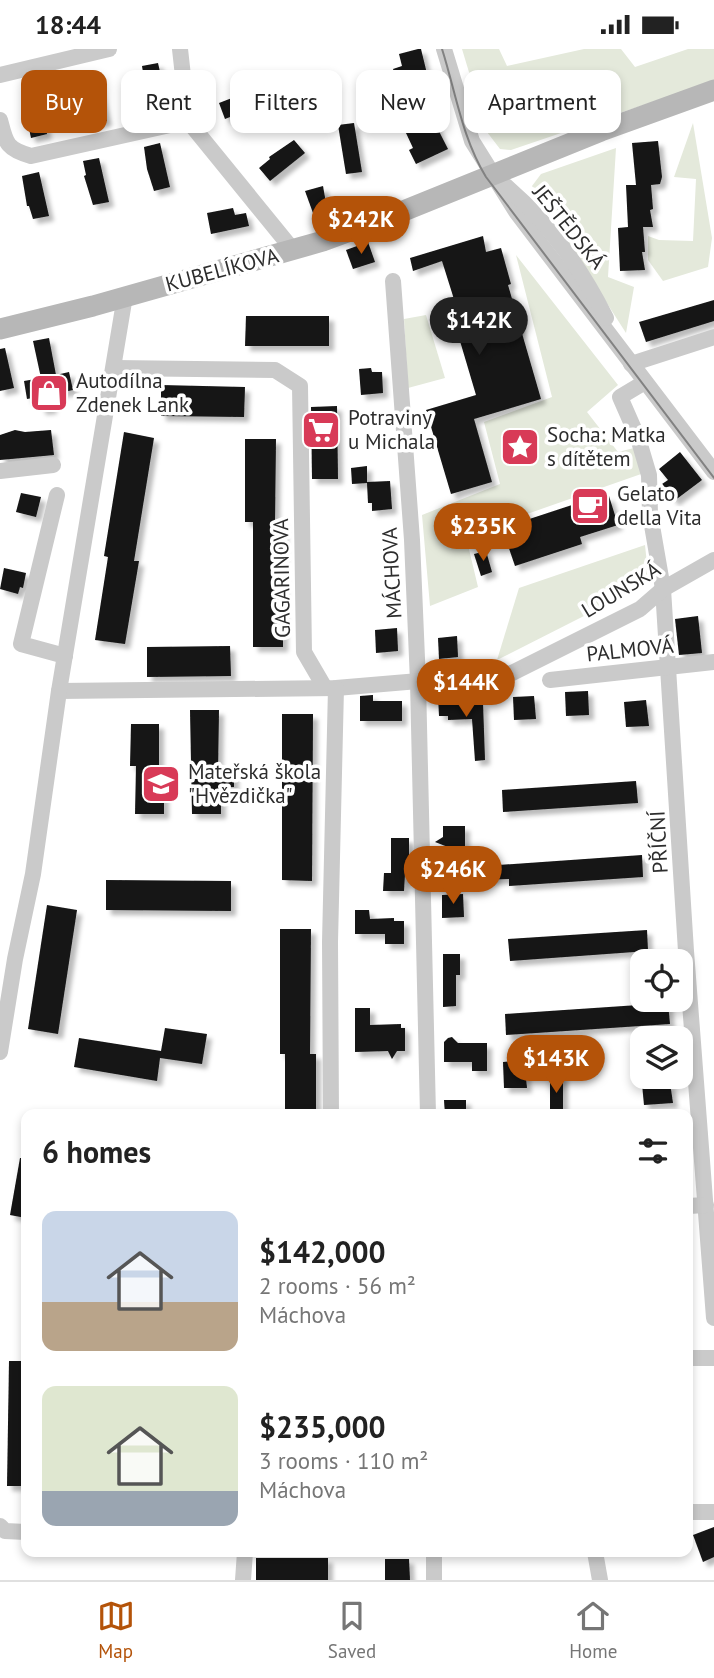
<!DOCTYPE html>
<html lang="en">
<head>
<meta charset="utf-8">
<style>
	:root { --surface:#fff; --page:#f6f6f6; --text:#222; --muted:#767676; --line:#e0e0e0; --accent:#b45309 }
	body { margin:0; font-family:"PT Sans",sans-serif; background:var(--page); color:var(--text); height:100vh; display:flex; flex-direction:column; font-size:26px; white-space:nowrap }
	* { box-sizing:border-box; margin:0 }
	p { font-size:23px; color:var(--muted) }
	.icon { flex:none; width:38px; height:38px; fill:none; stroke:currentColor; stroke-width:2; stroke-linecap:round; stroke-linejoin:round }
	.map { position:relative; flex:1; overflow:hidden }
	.details { position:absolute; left:21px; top:1060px; width:672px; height:448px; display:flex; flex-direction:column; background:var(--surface); border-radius:14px; box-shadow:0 4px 10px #0003 }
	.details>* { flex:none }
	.top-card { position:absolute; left:21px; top:21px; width:672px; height:63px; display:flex; gap:14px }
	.fabs { position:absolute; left:630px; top:900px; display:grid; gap:14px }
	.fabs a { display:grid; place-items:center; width:63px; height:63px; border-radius:14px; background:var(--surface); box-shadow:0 4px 10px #0003; font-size:35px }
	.price { position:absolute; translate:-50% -60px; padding:0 16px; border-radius:24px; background:var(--accent); color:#fff; font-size:23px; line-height:46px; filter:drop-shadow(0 2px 4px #0008) }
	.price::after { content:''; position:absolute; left:50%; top:42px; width:21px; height:16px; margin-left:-10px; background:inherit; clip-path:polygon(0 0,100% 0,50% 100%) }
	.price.selected { background:#222; color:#fff }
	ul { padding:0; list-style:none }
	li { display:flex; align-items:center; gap:21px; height:175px; padding:0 21px }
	li span { display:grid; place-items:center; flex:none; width:196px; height:140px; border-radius:14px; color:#555 }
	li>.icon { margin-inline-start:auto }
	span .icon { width:84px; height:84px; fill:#fffc; stroke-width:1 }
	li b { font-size:30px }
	h2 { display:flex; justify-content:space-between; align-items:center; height:84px; padding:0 21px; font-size:30px }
	.pill { padding:0 24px; border-radius:14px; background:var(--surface); box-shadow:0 4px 10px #0003; font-size:24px; line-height:63px }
	.pill.selected { background:var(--accent); color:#fff }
	.status { display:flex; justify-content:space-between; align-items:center; height:49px; padding:0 35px; background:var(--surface); direction:ltr }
	.status svg { height:19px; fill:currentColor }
	.tab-bar { display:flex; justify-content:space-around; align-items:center; height:98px; border-top:2px solid var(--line); background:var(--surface); font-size:19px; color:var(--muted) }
	.tab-bar a { display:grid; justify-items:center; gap:4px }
	.tab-bar .selected { color:var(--accent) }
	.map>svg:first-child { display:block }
	.green { fill:#e4e9db }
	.building { fill:#141414; filter:url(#shadow) }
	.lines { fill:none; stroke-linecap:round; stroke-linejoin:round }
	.street { stroke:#cacaca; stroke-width:16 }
	.secondary { stroke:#b7b7b7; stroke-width:21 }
	.tram { stroke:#828282; stroke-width:2 }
	.labels { text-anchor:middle; stroke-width:7; stroke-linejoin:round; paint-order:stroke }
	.street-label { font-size:21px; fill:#2d2d2d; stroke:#fff }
	.poi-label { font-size:21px; fill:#2d2d2d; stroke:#fff; text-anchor:start }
</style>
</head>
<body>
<div class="status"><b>18:44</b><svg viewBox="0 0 49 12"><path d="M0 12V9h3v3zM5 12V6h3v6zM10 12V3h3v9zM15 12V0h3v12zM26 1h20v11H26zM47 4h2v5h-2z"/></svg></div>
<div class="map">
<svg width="714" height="1531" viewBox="0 0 714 1531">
	<defs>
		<filter id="shadow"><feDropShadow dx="5" dy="5" stdDeviation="2" flood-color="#0004"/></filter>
	</defs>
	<rect width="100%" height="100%" fill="#fff"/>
	<g class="green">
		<polygon points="462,0 499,0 507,17 584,0 621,0 635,18 688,0 714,0 714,32 511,101 500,100 487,83"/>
		<polygon points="693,74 712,189 708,218 663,232 648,211 648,187 659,191 693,192 696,130 674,128"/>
		<polygon points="616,99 608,228 634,238 626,284 532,137 541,125"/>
		<polygon points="516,206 618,336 587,363 618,403 638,398 644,424 487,479 467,492 478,538 430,557 422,466 500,435 484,373 552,348"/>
		<polygon points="426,266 445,329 408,339 404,270"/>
		<polygon points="645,496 649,534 497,611 519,539"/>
	</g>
	<g class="building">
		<polygon points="418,0 421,0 429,33 416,37 448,100 416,115 409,101 413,99 392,54 387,55 383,34 397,31 393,20 402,17 399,5"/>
		<polygon points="158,14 168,58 152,61 149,48 147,48 142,17"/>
		<polygon points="97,28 107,72 91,75 84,54 81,31"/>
		<polygon points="260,37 267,53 225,70 219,54 232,49 231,47"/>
		<polygon points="37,42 47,85 31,89 28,75 26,76 21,45"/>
		<polygon points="354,74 362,123 346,125 338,76"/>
		<polygon points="294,91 305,104 270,132 259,119 270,110 269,108"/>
		<polygon points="658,92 662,128 660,135 651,136 653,160 650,161 653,178 643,178 645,203 642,203 645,221 620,222 618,179 628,178 626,136 636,136 632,94"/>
		<polygon points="160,94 170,138 154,142 147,120 144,98"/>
		<polygon points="99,109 109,153 93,156 84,127 86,126 83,112"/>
		<polygon points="39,123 49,167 33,170 29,157 27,157 22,127"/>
		<polygon points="323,137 327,160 313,164 305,142"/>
		<polygon points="233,159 235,166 246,164 249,177 211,185 207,164"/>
		<polygon points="483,187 486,203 501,199 511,235 508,236 541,350 474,370 492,433 451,445 426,361 476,346 452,265 458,263 442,212 413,222 410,209"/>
		<polygon points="368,193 375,213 353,220 346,201"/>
		<polygon points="714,251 714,272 646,293 639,273"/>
		<polygon points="246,267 329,267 329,297 245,297"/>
		<polygon points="49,289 56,326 69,323 73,341 50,346 52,360 41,361 38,348 27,350 24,332 41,329 33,292"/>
		<polygon points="5,299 14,339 0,342 0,300"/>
		<polygon points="371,319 372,323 382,323 383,344 361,346 359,320"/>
		<polygon points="161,336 245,338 244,368 161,367"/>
		<polygon points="337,357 338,430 312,430 311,358"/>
		<polygon points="15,381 25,383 51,381 54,406 0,411 0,386"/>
		<polygon points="124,383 154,389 134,512 139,512 125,595 95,591 108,508 104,507"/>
		<polygon points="245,390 276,390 275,473 283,473 283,598 253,598 253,473 245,473"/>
		<polygon points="680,403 702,431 674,452 662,435 668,431 659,420"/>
		<polygon points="367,417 367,433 390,432 392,460 372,462 372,454 368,454 367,434 352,435 351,419"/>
		<polygon points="21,444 41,448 36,468 16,463"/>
		<polygon points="609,447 618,476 580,488 582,495 515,517 502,479 575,455 575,458"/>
		<polygon points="486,502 492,523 481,527 474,505"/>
		<polygon points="4,519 26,524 23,539 20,538 18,545 0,540"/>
		<polygon points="698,567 702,604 679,606 675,570"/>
		<polygon points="397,579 398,602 376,604 375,581"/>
		<polygon points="457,587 458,608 439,610 438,589"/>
		<polygon points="230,597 231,627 147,628 147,598"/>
		<polygon points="588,642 589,666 566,667 565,643"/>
		<polygon points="373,646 373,652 402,652 402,672 360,672 360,647"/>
		<polygon points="438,647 459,647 459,654 483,654 485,711 475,712 472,670 448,671 448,667 439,667"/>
		<polygon points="534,647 536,670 514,671 513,648"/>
		<polygon points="646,651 649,677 626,678 624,653"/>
		<polygon points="190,661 219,661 218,723 234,723 234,738 221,738 221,765 192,765"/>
		<polygon points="282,665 313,665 312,832 282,831"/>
		<polygon points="131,675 159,675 159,716 164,716 164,765 135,765 136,717 130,717"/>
		<polygon points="636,732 638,754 503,763 502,741"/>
		<polygon points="443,777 465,777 465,797 448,798 435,793 443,788"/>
		<polygon points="391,789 409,789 409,824 405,824 404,842 383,842 384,824 391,824"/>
		<polygon points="642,806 643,828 509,837 509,830 471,831 471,818"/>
		<polygon points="106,831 231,832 231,862 106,861"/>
		<polygon points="463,845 464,868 442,869 442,846"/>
		<polygon points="47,856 77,861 58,985 28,980"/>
		<polygon points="355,861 369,861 370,870 394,869 394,872 404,872 404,895 385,895 385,885 355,885"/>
		<polygon points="280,880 311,880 310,1005 316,1005 316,1066 285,1066 285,1005 280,1005"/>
		<polygon points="647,881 648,902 510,912 508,890"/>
		<polygon points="443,905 460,905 460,926 456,926 456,957 443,958"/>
		<polygon points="668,954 670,975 506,986 505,965"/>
		<polygon points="355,959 370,959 370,976 401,975 401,979 405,979 405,1002 397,1002 392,1010 388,1002 355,1003"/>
		<polygon points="165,979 207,985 202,1015 160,1009 157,1032 74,1018 79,989 161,1002"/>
		<polygon points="452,988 458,994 487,994 487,1022 472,1022 472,1013 444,1013 444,993 448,989"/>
		<polygon points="524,1011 527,1039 504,1039 503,1013"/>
		<rect x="550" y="1025" width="13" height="41"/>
		<polygon points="670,1034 673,1054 644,1056 642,1035"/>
		<polygon points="444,1051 466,1051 466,1066 445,1066"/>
		<polygon points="20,1109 26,1109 26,1169 10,1166"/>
		<polygon points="9,1312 26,1312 26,1437 7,1437"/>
		<polygon points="714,1478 714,1508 703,1513 693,1486"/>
		<rect x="256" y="1509" width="72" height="22"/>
		<polygon points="385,1510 409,1510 410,1531 385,1531"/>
	</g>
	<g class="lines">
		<g class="street">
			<polyline points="180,0 188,72 293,201"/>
			<polyline points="444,0 472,92 517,164 714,423"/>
			<polyline points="0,26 109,0"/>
			<path d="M0,71C6,94 6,100 31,107L188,72"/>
			<path d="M506,137C548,173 581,219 606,269"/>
			<polyline points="393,232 412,491 418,633 428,1066"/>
			<polyline points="631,315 714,288"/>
			<polyline points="115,319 275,321 300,337 304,603 325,639"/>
			<polyline points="645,333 620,348 638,389 649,426 650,465 663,540 686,902 714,1269"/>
			<polyline points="0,422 53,416"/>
			<polyline points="57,446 21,595 65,607"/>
			<polyline points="550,631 714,613"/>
			<polyline points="59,642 336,639 512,624 640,560 663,540 714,511"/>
			<polyline points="0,1003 15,910 33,825 59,642 125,247"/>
			<polyline points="331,1066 330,893 336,639"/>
			<polyline points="688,1157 706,1156"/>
			<polyline points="688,1309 714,1309"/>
			<polyline points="688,1463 714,1463"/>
			<polyline points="0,1477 5,1482 26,1483"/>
			<polyline points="434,1503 434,1531"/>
			<polyline points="595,1503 600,1531"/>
			<polyline points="243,1531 245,1503"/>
		</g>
		<polyline class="secondary" points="0,280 93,257 323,192 391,167 601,82 714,41"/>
		<path class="tram" d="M442,0C456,44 462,89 486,128L714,429"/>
	</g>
	<defs>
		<g id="shop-square" transform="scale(2.0125)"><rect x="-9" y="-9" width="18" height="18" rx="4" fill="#d83a57" stroke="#fff"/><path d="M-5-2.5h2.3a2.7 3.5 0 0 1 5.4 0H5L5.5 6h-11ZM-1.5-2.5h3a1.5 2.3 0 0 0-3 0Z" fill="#fff"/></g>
		<g id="supermarket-square" transform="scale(2.0125)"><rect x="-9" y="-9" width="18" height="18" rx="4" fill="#d83a57" stroke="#fff"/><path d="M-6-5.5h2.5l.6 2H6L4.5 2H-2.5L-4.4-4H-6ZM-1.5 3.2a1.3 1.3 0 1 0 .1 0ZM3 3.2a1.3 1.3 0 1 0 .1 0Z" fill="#fff"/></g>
		<g id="sight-square" transform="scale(2.0125)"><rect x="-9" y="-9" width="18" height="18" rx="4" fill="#d83a57" stroke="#fff"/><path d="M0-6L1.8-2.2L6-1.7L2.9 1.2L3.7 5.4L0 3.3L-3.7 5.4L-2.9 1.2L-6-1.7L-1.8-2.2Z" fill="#fff"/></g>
		<g id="cafe-square" transform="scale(2.0125)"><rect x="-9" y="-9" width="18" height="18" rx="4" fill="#d83a57" stroke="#fff"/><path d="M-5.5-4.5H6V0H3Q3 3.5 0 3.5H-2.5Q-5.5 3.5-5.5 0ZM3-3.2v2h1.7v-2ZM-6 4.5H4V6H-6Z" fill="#fff"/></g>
		<g id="school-square" transform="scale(2.0125)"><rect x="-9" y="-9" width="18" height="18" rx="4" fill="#d83a57" stroke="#fff"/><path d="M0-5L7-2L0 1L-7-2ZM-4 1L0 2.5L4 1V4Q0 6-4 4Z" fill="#fff"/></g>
	</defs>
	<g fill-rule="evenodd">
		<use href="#shop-square" x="49" y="344"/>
		<use href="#supermarket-square" x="321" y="381"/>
		<use href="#sight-square" x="520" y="398"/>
		<use href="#cafe-square" x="590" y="457"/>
		<use href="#school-square" x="161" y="735"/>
	</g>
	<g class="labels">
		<g class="street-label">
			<text transform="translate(569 178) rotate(51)" y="7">JEŠTĚDSKÁ</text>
			<text transform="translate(222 221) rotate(-15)" y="7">KUBELÍKOVA</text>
			<text transform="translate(392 524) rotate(-93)" y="7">MÁCHOVA</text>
			<text transform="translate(282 529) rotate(-91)" y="7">GAGARINOVA</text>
			<text transform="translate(621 541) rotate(-31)" y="7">LOUNSKÁ</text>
			<text transform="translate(630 601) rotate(-6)" y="7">PALMOVÁ</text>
			<text transform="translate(659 793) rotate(-93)" y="7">PŘÍČNÍ</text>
		</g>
		<g class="poi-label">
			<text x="76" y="339">Autodílna<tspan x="76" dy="24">Zdenek Lank</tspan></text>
			<text x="348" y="376">Potraviny<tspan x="348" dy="24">u Michala</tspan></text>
			<text x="547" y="393">Socha: Matka<tspan x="547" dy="24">s dítětem</tspan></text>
			<text x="617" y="452">Gelato<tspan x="617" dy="24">della Vita</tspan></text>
			<text x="188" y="730">Mateřská škola<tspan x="188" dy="24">"Hvězdička"</tspan></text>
		</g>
	</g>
</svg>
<div class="fabs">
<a><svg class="icon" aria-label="locate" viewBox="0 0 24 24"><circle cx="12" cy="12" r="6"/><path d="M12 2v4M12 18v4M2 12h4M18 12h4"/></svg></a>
<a><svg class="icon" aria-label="layers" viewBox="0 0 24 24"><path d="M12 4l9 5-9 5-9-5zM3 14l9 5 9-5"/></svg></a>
</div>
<b class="price" style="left:361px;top:207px">$242K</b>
<b class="price selected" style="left:479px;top:308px">$142K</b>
<b class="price" style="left:483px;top:514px">$235K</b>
<b class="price" style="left:466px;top:670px">$144K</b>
<b class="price" style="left:453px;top:857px">$246K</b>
<b class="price" style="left:556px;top:1046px">$143K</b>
<div class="top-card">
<a class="pill selected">Buy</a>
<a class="pill">Rent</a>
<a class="pill">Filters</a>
<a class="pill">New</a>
<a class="pill">Apartment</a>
</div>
<section class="details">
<h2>6 homes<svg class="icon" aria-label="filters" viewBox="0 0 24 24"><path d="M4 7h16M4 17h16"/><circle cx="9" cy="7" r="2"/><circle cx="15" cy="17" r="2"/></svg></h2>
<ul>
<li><span style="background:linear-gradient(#c9d6e8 65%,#b9a48a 0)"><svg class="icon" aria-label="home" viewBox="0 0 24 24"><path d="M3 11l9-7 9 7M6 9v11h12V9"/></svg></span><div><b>$142,000</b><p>2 rooms · 56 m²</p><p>Máchova</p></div></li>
<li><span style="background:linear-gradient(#dfe7d0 75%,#9aa5b1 0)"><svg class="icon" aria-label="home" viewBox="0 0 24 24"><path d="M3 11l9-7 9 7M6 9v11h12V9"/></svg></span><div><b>$235,000</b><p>3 rooms · 110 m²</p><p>Máchova</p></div></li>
</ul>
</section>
</div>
<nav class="tab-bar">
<a class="selected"><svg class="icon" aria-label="map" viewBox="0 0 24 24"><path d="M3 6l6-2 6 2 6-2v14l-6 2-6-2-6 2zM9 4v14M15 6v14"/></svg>Map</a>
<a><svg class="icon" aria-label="saved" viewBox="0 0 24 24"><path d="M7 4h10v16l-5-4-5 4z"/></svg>Saved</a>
<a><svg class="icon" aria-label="home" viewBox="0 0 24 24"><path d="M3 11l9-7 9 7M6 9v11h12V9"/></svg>Home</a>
</nav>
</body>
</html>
